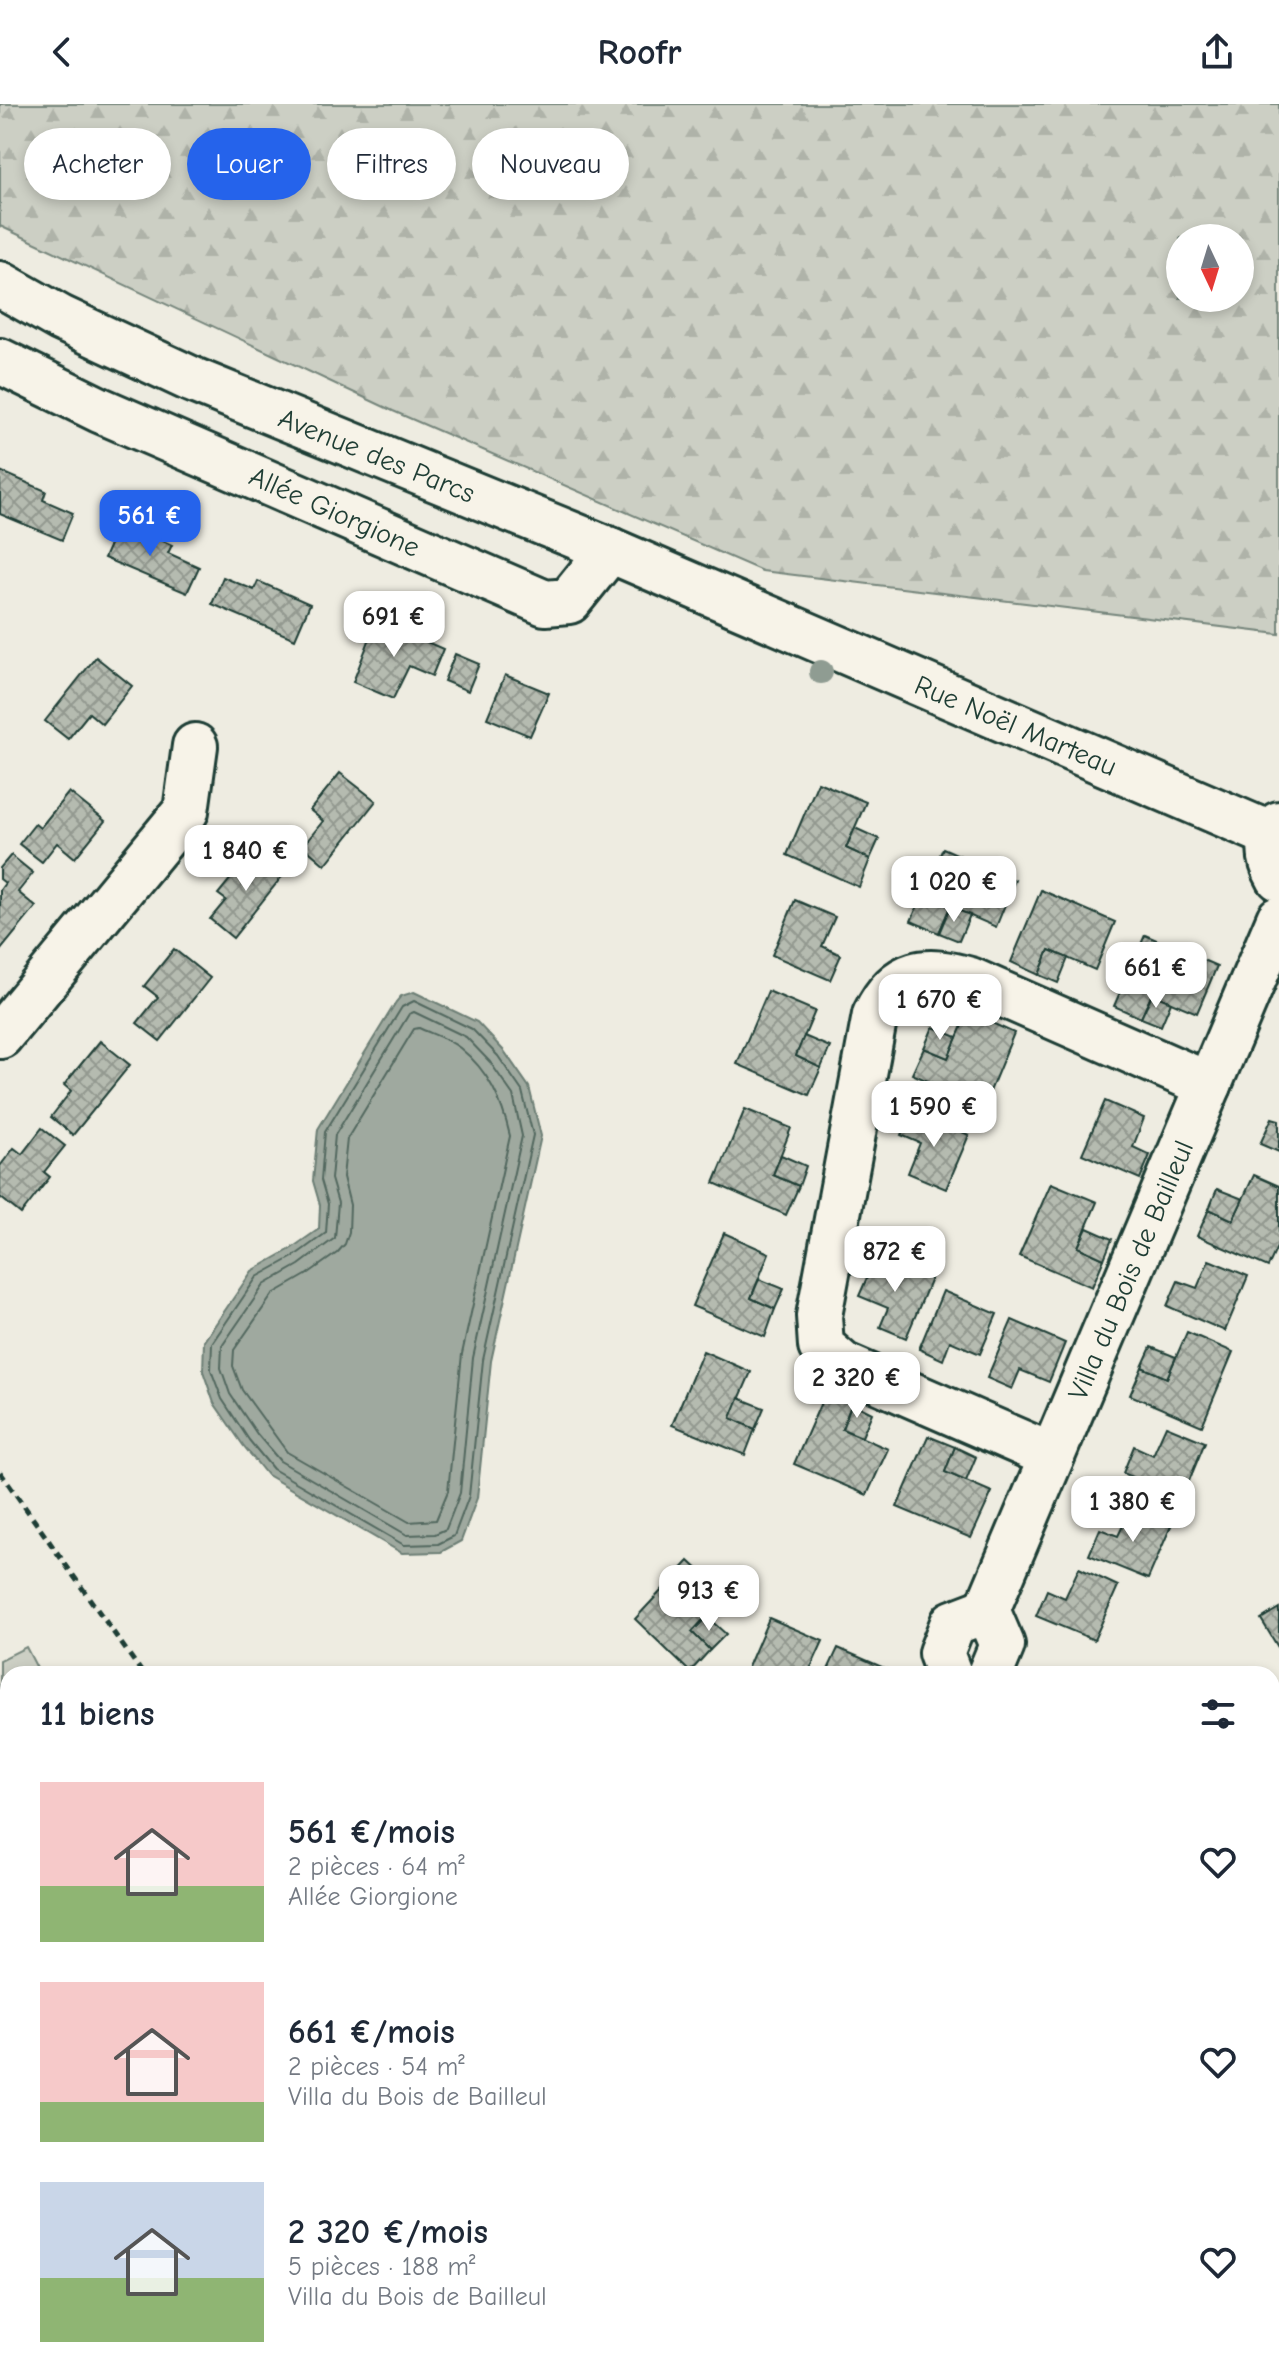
<!DOCTYPE html>
<html lang="fr">
<head>
<meta charset="utf-8">
<style>
	:root { --surface:#fff; --page:#f6f6f7; --text:#1f2937; --muted:#747a83; --accent:#2563eb }
	body { margin:0; font-family:"Comic Neue",sans-serif; background:var(--page); color:var(--text); height:100vh; display:flex; flex-direction:column; font-size:30px; white-space:nowrap }
	* { box-sizing:border-box; margin:0 }
	p { font-size:26px; color:var(--muted) }
	.icon { flex:none; width:44px; height:44px; fill:none; stroke:currentColor; stroke-width:2; stroke-linecap:round; stroke-linejoin:round }
	.map { position:relative; flex:1; overflow:hidden }
	.panel { position:absolute; left:0px; top:1562px; width:1280px; height:712px; display:flex; flex-direction:column; background:var(--surface); border-radius:24px 24px 0 0; box-shadow:0 4px 12px #0003 }
	.panel>* { flex:none }
	.hud { position:absolute; left:24px; top:24px; width:800px; height:72px; display:flex; gap:16px }
	.needle { width:52px; rotate:176deg }
	.tools { position:absolute; left:1166px; top:120px; display:grid; gap:16px }
	.tools a { display:grid; place-items:center; width:88px; height:88px; border-radius:50%; background:var(--surface); box-shadow:0 4px 12px #0003; font-size:40px }
	.price { position:absolute; translate:-50% -68px; padding:0 18px; border-radius:16px; background:#fff; color:#222; font-size:26px; line-height:52px; filter:drop-shadow(0 2px 4px #0008) }
	.price::after { content:''; position:absolute; left:50%; top:48px; width:24px; height:18px; margin-left:-12px; background:inherit; clip-path:polygon(0 0,100% 0,50% 100%) }
	.price.active { background:var(--accent); color:#fff }
	ul { padding:0; list-style:none }
	li { display:flex; align-items:center; gap:24px; height:200px; padding:0 40px }
	li span { display:grid; place-items:center; flex:none; width:224px; height:160px; border-radius:0px; color:#555 }
	li>.icon { margin-inline-start:auto }
	span .icon { width:96px; height:96px; fill:#fffc; stroke-width:1 }
	li b { font-size:34px }
	h2 { display:flex; justify-content:space-between; align-items:center; height:96px; padding:0 40px; font-size:34px }
	.tag { padding:0 28px; border-radius:36px; background:var(--surface); box-shadow:0 4px 12px #0003; font-size:28px; line-height:72px }
	.tag.active { background:var(--accent); color:#fff }
	header { display:flex; justify-content:space-between; align-items:center; height:104px; padding:0 40px; background:var(--surface); font-size:36px; font-weight:600 }
	.map>svg:first-child { display:block }
	.forest { fill:url(#forest-firs); stroke:#76867c; stroke-width:2; fill-rule:evenodd }
	.pitch { fill:#cccfc4; stroke:#76867c; stroke-width:2 }
	.water { fill:#9fa99f; stroke:#6c7e74; stroke-width:2 }
	.lines { fill:none; stroke-linecap:round; stroke-linejoin:round }
	.shore { stroke:#52685f; stroke-width:2 }
	.building { fill:url(#building-cross-hatch); stroke:#1f3d34; stroke-width:2 }
	.minor-casing { stroke:#1f3d34; stroke-width:50 }
	.path { stroke:#1f3d34; stroke-width:5; stroke-dasharray:8 6; stroke-linecap:butt }
	.minor { stroke:#f7f3e8; stroke-width:44 }
	.tree { fill:#8f9c92 }
	.labels { text-anchor:middle; stroke-width:7; stroke-linejoin:round; paint-order:stroke }
	.street-label { font-size:28px; fill:#1f3d34; stroke:#f7f3e8 }
</style>
</head>
<body>
<header><svg class="icon" aria-label="back" viewBox="0 0 24 24"><path d="M15 5l-7 7 7 7"/></svg>Roofr<svg class="icon" aria-label="share" viewBox="0 0 24 24"><path d="M12 15V3M7 8l5-5 5 5M5 13v7h14v-7"/></svg></header>
<div class="map">
<svg width="1279" height="2274" viewBox="0 0 1279 2274">
	<defs>
		<pattern id="forest-firs" width="22" height="20" patternUnits="userSpaceOnUse" patternTransform="scale(2)"><rect width="22" height="20" fill="#cccfc4"/><path d="M5 1l3.5 6h-7zM16 11l3.5 6h-7z" fill="#afb3a9"/></pattern>
		<pattern id="building-cross-hatch" width="8" height="8" patternUnits="userSpaceOnUse" patternTransform="scale(2)"><rect width="8" height="8" fill="#b5bbb0"/><path d="M0 0l8 8M0 8l8-8" fill="none" stroke="#939990"/></pattern>
	</defs>
	<rect width="100%" height="100%" fill="#eeece1"/>
	<filter id="ink" filterUnits="userSpaceOnUse"><feTurbulence type="fractalNoise" baseFrequency=".0125" numOctaves="2"/><feDisplacementMap in="SourceGraphic" scale="16" xChannelSelector="R" yChannelSelector="G"/><feConvolveMatrix kernelMatrix="1 2 1 2 8 2 1 2 1" color-interpolation-filters="sRGB"/></filter>
	<g filter="url(#ink)">
		<path class="forest" d="M0,0H1279V530L762,467L393,307L0,122ZM1180,134H1240V194H1180Z"/>
		<polygon class="pitch" points="26,1543 40,1570 8,1570 8,1654 0,1658 0,1556"/>
		<polygon class="water" points="414,888 477,918 504,947 529,983 541,1032 491,1257 477,1394 461,1437 441,1448 402,1449 267,1371 243,1341 214,1299 203,1267 204,1237 252,1167 289,1146 319,1125 320,1101 313,1077 318,1025 396,898 401,892"/>
		<g class="lines">
			<g class="shore">
				<polygon points="414,897 472,925 498,952 522,987 533,1031 483,1256 469,1392 454,1432 438,1440 404,1441 273,1365 249,1336 222,1295 211,1266 212,1239 257,1173 293,1153 326,1129 328,1100 321,1076 325,1028 402,903"/>
				<polygon points="414,908 466,933 490,958 513,991 522,1032 473,1254 460,1389 446,1425 435,1430 407,1431 280,1357 257,1330 230,1290 221,1264 222,1242 264,1181 299,1161 335,1134 338,1099 331,1075 335,1031 409,910"/>
				<path d="M419,924C432,930 449,935 460,944C489,967 502,997 510,1032L462,1250L448,1387L436,1416L409,1418L287,1348L242,1286L233,1262L234,1246L273,1190L306,1171L337,1149L345,1140L349,1128L350,1101L343,1073L347,1035L414,925Z"/>
			</g>
		</g>
		<g class="building">
			<polygon points="0,367 46,387 43,396 73,409 62,436 0,410"/>
			<polygon points="120,418 172,441 168,449 199,463 187,489 104,454"/>
			<polygon points="223,473 254,486 258,477 310,500 295,535 212,500"/>
			<polygon points="377,516 443,545 432,572 409,562 393,595 353,578"/>
			<polygon points="455,550 479,560 468,587 444,577"/>
			<polygon points="96,553 132,582 102,620 89,609 68,635 45,617"/>
			<polygon points="505,571 549,589 530,632 487,614"/>
			<polygon points="340,669 376,697 325,761 303,742 323,717 310,706"/>
			<polygon points="818,678 866,698 846,744 870,755 859,783 787,751"/>
			<polygon points="69,688 105,717 75,754 57,739 42,758 19,740 35,720 40,724"/>
			<polygon points="855,724 879,735 870,755 846,744"/>
			<polygon points="943,744 1015,776 996,823 950,803 939,829 911,817"/>
			<polygon points="254,746 284,770 233,834 210,815 226,796 218,790"/>
			<polygon points="11,751 33,769 18,788 36,803 0,847 0,786 5,779 0,775 0,764"/>
			<polygon points="1041,786 1115,818 1095,866 1049,846 1039,871 1011,858"/>
			<polygon points="795,796 835,813 822,842 841,851 830,876 772,851"/>
			<polygon points="950,803 970,811 959,837 939,829"/>
			<polygon points="1145,831 1217,862 1197,909 1152,890 1141,914 1114,902"/>
			<polygon points="174,845 210,874 160,937 137,919 158,893 144,882"/>
			<polygon points="1049,846 1068,854 1058,879 1039,871"/>
			<polygon points="768,887 815,907 796,952 821,964 809,991 737,960"/>
			<polygon points="1152,890 1171,898 1161,922 1141,914"/>
			<polygon points="968,908 1014,929 984,1002 912,970 924,944 948,954"/>
			<polygon points="933,923 957,933 948,954 924,944"/>
			<polygon points="804,932 830,943 821,964 796,952"/>
			<polygon points="100,937 130,961 73,1031 51,1013 71,987 64,981"/>
			<polygon points="1105,997 1144,1014 1133,1043 1150,1051 1140,1075 1082,1050"/>
			<polygon points="745,1005 791,1024 773,1071 799,1082 786,1111 714,1079"/>
			<polygon points="912,1006 969,1031 946,1085 908,1069 920,1039 901,1031"/>
			<polygon points="1272,1014 1279,1016 1279,1048 1260,1040"/>
			<polygon points="42,1024 65,1042 44,1068 50,1073 21,1110 0,1093 0,1062 14,1044 22,1050"/>
			<polygon points="781,1051 806,1062 799,1082 773,1071"/>
			<polygon points="1254,1071 1279,1082 1279,1139 1268,1163 1197,1132 1209,1105 1233,1116"/>
			<polygon points="1051,1079 1097,1098 1078,1143 1104,1155 1092,1183 1019,1152"/>
			<polygon points="1217,1085 1243,1095 1233,1116 1209,1105"/>
			<polygon points="1087,1124 1112,1135 1104,1155 1078,1143"/>
			<polygon points="724,1129 769,1149 751,1194 775,1205 765,1233 692,1202"/>
			<polygon points="876,1153 931,1175 906,1234 880,1223 888,1204 859,1192"/>
			<polygon points="1209,1156 1248,1172 1225,1227 1167,1202 1178,1177 1197,1184"/>
			<polygon points="759,1175 784,1185 775,1205 751,1194"/>
			<polygon points="943,1187 997,1210 980,1250 950,1237 943,1256 919,1245"/>
			<polygon points="1012,1216 1065,1239 1049,1278 1020,1266 1012,1285 987,1274"/>
			<polygon points="1187,1228 1233,1248 1202,1322 1130,1291 1142,1263 1167,1274"/>
			<polygon points="1151,1243 1176,1253 1167,1274 1142,1263"/>
			<polygon points="703,1247 751,1268 731,1314 755,1325 745,1351 672,1321"/>
			<polygon points="826,1287 852,1299 842,1325 888,1345 867,1391 794,1360"/>
			<polygon points="739,1294 764,1304 755,1325 731,1314"/>
			<polygon points="852,1299 872,1309 862,1333 842,1325"/>
			<polygon points="1166,1322 1205,1338 1182,1394 1123,1369 1134,1342 1153,1351"/>
			<polygon points="928,1332 955,1343 945,1368 992,1388 971,1434 897,1403"/>
			<polygon points="955,1343 976,1353 966,1377 945,1368"/>
			<polygon points="1131,1405 1171,1422 1148,1475 1089,1451 1100,1425 1118,1432"/>
			<polygon points="689,1457 726,1491 692,1528 710,1546 690,1568 635,1515"/>
			<polygon points="1079,1464 1118,1482 1094,1536 1036,1512 1047,1486 1065,1494"/>
			<polygon points="1279,1504 1279,1545 1261,1515"/>
			<polygon points="707,1513 726,1530 710,1546 692,1528"/>
			<polygon points="769,1514 823,1537 808,1570 788,1570 777,1566 775,1570 745,1570"/>
			<polygon points="838,1544 898,1570 826,1570"/>
			<polygon points="1272,1739 1279,1742 1279,1798 1272,1812"/>
			<polygon points="0,1901 8,1916 8,1961 0,1965"/>
			<polygon points="106,2266 180,2266 169,2274 112,2274"/>
			<polygon points="483,2266 496,2266 502,2274 471,2274"/>
			<polygon points="837,2266 901,2266 905,2273 843,2274"/>
			<polygon points="1037,2266 1106,2266 1102,2274 1033,2274"/>
		</g>
		<g class="lines">
			<g class="minor-casing">
				<g id="minor">
					<polyline points="0,180 60,214 193,276 610,446 1272,731"/>
					<polyline points="0,257 100,306 545,499 569,497 610,446"/>
					<path d="M1279,720C1267,738 1268,755 1279,774"/>
					<polyline points="0,932 186,707 195,642"/>
					<path d="M1052,1352L843,1261L821,1242L819,1212L875,911C897,865 925,863 970,876L1209,981"/>
					<polyline points="987,1506 1279,815"/>
					<polyline points="949,1570 941,1549 953,1519 987,1506 1002,1541 990,1570"/>
					<polyline points="0,2214 8,2210"/>
					<polyline points="340,2266 346,2274"/>
					<polyline points="988,2274 990,2266"/>
				</g>
			</g>
			<g class="path">
				<polyline points="0,1368 143,1570"/>
				<polyline points="0,1846 8,1842"/>
				<polyline points="1272,1993 1279,1996"/>
				<polyline points="639,2266 645,2274"/>
			</g>
			<use href="#minor" class="minor"/>
		</g>
		<circle class="tree" cx="821" cy="568" r="12"/>
	</g>
	<g class="labels">
		<g class="street-label">
			<text transform="translate(377 351) rotate(22)" y="10">Avenue des Parcs</text>
			<text transform="translate(335 407) rotate(24)" y="10">Allée Giorgione</text>
			<text transform="translate(1016 621) rotate(23)" y="10">Rue Noël Marteau</text>
			<text transform="translate(1130 1166) rotate(-67)" y="10">Villa du Bois de Bailleul</text>
		</g>
	</g>
</svg>
<div class="tools">
<a><svg class="needle" viewBox="-14 -14 28 28"><path d="M0-13l5 13h-10z" fill="#e53935"/><path d="M0 13l5-13h-10z" fill="#747a83"/></svg></a>
</div>
<b class="price active" style="left:150px;top:454px">561 €</b>
<b class="price" style="left:394px;top:555px">691 €</b>
<b class="price" style="left:246px;top:789px">1 840 €</b>
<b class="price" style="left:954px;top:820px">1 020 €</b>
<b class="price" style="left:1156px;top:906px">661 €</b>
<b class="price" style="left:940px;top:938px">1 670 €</b>
<b class="price" style="left:934px;top:1045px">1 590 €</b>
<b class="price" style="left:895px;top:1190px">872 €</b>
<b class="price" style="left:857px;top:1316px">2 320 €</b>
<b class="price" style="left:1133px;top:1440px">1 380 €</b>
<b class="price" style="left:709px;top:1529px">913 €</b>
<div class="hud">
<a class="tag">Acheter</a>
<a class="tag active">Louer</a>
<a class="tag">Filtres</a>
<a class="tag">Nouveau</a>
</div>
<section class="panel">
<h2>11 biens<svg class="icon" aria-label="filters" viewBox="0 0 24 24"><path d="M4 7h16M4 17h16"/><circle cx="9" cy="7" r="2"/><circle cx="15" cy="17" r="2"/></svg></h2>
<ul>
<li><span style="background:linear-gradient(#f6c9c9 65%,#8fb573 0)"><svg class="icon" aria-label="home" viewBox="0 0 24 24"><path d="M3 11l9-7 9 7M6 9v11h12V9"/></svg></span><div><b>561 €/mois</b><p>2 pièces · 64 m²</p><p>Allée Giorgione</p></div><svg class="icon" aria-label="heart" viewBox="0 0 24 24"><path d="M12 20l-8-8c-3-5 5-10 8-4 3-6 11-1 8 4z"/></svg></li>
<li><span style="background:linear-gradient(#f6c9c9 75%,#8fb573 0)"><svg class="icon" aria-label="home" viewBox="0 0 24 24"><path d="M3 11l9-7 9 7M6 9v11h12V9"/></svg></span><div><b>661 €/mois</b><p>2 pièces · 54 m²</p><p>Villa du Bois de Bailleul</p></div><svg class="icon" aria-label="heart" viewBox="0 0 24 24"><path d="M12 20l-8-8c-3-5 5-10 8-4 3-6 11-1 8 4z"/></svg></li>
<li><span style="background:linear-gradient(#c9d6e8 60%,#8fb573 0)"><svg class="icon" aria-label="home" viewBox="0 0 24 24"><path d="M3 11l9-7 9 7M6 9v11h12V9"/></svg></span><div><b>2 320 €/mois</b><p>5 pièces · 188 m²</p><p>Villa du Bois de Bailleul</p></div><svg class="icon" aria-label="heart" viewBox="0 0 24 24"><path d="M12 20l-8-8c-3-5 5-10 8-4 3-6 11-1 8 4z"/></svg></li>
</ul>
</section>
</div>
</body>
</html>
